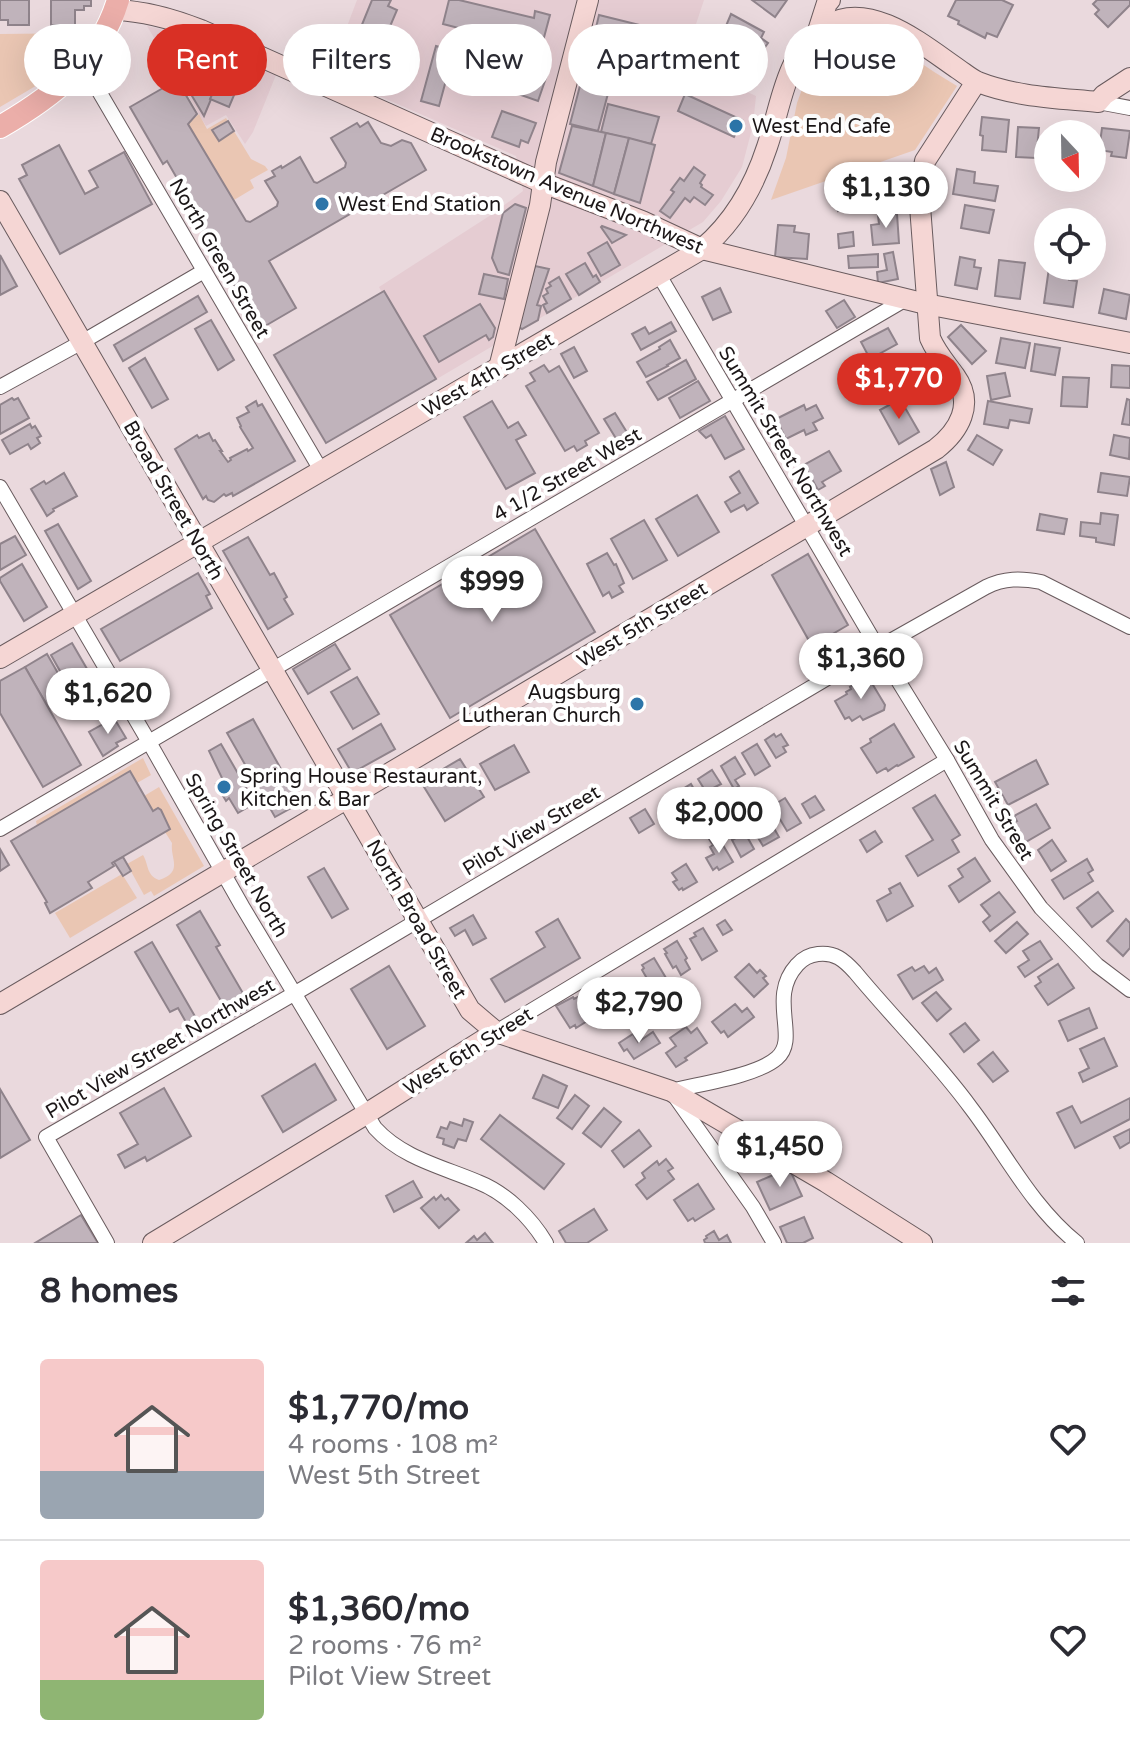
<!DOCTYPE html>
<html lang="en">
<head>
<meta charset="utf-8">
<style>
	:root { --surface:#fff; --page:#f7f7f7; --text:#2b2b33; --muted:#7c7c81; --line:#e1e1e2; --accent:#d93025 }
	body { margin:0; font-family:"Varela Round",sans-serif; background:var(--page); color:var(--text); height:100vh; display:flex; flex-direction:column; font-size:30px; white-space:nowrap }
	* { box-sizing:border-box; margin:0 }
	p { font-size:26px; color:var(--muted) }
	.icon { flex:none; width:44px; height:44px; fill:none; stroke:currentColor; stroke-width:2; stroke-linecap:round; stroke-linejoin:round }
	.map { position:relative; height:1243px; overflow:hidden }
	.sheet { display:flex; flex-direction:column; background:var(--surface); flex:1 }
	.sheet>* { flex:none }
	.top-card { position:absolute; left:24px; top:24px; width:1082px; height:72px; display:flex; gap:16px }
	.needle { width:52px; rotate:158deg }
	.controls { position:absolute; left:1034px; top:120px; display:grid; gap:16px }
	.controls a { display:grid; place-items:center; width:72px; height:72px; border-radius:50%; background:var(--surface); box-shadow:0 8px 32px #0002; font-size:40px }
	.price { position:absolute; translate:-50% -68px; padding:0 18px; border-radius:28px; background:#fff; color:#222; font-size:26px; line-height:52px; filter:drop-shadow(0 2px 4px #0008) }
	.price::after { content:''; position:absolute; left:50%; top:48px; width:24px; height:18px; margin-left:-12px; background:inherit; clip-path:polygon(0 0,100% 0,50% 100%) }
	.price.selected { background:var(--accent); color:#fff }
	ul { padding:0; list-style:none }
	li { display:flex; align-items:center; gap:24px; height:200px; padding:0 40px }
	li+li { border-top:2px solid var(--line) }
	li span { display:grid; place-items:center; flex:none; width:224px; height:160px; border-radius:8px; color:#555 }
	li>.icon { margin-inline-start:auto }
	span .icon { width:96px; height:96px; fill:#fffc; stroke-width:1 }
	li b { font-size:34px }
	h2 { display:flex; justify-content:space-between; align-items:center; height:96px; padding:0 40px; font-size:34px }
	.pill { padding:0 28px; border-radius:36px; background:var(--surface); box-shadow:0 8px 32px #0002; font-size:28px; line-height:72px }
	.pill.selected { background:var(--accent); color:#fff }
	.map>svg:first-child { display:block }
	.built { fill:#e5ccd2 }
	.green { fill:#eac6b3 }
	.building { fill:#c0b3bb; stroke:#8f838b; stroke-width:2 }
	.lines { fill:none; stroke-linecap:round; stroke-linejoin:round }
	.street-casing { stroke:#695b5e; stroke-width:16 }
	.secondary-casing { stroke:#695b5e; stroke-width:22 }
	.primary-casing { stroke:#fff; stroke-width:24 }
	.street { stroke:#fff; stroke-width:14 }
	.secondary { stroke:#f5d6d4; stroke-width:20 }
	.primary { stroke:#ebaea9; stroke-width:22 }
	.poi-dot { fill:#2d75a9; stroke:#fff; stroke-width:3 }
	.labels { text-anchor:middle; stroke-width:8; stroke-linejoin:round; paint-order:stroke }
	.poi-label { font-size:20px; fill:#1b1617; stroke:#fff; text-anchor:start }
	.street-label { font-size:20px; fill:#1b1617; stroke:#fff }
</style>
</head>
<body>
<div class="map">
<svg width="1130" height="1243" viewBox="0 0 1130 1243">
	<rect width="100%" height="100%" fill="#ead9dd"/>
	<g class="built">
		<polygon points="357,0 704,0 683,63 756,96 753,125 742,167 721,201 703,222 430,383 379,287 494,213 523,191 516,156 329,74"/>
		<polygon points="147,26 178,33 238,57 276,75 253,132 245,144 226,115 206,126"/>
	</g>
	<g class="green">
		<path d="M859,28C885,31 893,44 913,58C928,68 942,77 957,86L915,150L771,200L786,158L797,103L812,62L826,43L841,33Z"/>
		<polygon points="89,33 64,62 39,84 0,107 0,34"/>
		<polygon points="199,114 207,129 226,118 251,159 265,166 268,170 250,180 254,188 234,200 188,124"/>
		<polygon points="143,758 151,775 137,783 129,771 37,826 36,821"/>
		<path d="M159,787L204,866L154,896L151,891L144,895L127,864L143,855C149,865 146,875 159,880C184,872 170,859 172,843L165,832L170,829L161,810L153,811L144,796Z"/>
		<polygon points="122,874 137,898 70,938 55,913"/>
	</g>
	<g class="building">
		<polygon points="0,0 29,0 29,25 8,25 8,20 0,20"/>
		<polygon points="51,0 91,0 91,6 84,6 84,10 75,10 75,25 51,25"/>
		<polygon points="372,0 391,0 388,6 397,10 374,64 350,54"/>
		<polygon points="449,0 459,0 534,18 535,11 550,15 539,56 511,49 513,42 443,24"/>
		<polygon points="752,0 787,0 775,17"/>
		<polygon points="956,0 1002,0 1013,5 997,37 987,33 985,38 958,24 959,21 948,16"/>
		<polygon points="1097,0 1130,0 1130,5 1108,27 1095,14 1099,10 1093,4"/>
		<polygon points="731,14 764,32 761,38 768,43 760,54 757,51 752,57 735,49 733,51 718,45"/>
		<polygon points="599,15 680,35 666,90 586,70"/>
		<polygon points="696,36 752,60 741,87 692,66 700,47 693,44"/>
		<polygon points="398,42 414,45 406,78 390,74"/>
		<polygon points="436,46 454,51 439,106 421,101"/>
		<polygon points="199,55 225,66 204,116 186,86"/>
		<polygon points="516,65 547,75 538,101 507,90"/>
		<polygon points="225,66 243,74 229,107 210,99"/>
		<polygon points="582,78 610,86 598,131 570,124"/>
		<polygon points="177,80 197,114 188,124 246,221 250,222 277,206 278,202 265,181 275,176 272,171 281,166 282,168 300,157 314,182 317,183 345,167 346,163 331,138 357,123 360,127 368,122 381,143 391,146 402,140 411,143 426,170 269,261 296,308 260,329 174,182 178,180 167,161 163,164 130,107"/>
		<polygon points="685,94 742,120 734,137 678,111"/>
		<polygon points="608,104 659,117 651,144 601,132"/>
		<polygon points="502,111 536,123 528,143 521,140 519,147 492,137"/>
		<polygon points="982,117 1009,120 1006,152 982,150 983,136 980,135"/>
		<polygon points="228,121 234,131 219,141 212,130"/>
		<polygon points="572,126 606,133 593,186 559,173"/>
		<polygon points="1018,127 1039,128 1036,158 1016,157"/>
		<polygon points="1102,128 1130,131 1126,158 1111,156 1112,152 1099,150"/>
		<polygon points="606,133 629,138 614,194 593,186"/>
		<polygon points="629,138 655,145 640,203 614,194"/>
		<polygon points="59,145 85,194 98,187 89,171 124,152 152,204 60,254 19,179 27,175 22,165"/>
		<polygon points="694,167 705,175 700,183 702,185 701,187 713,195 705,205 694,197 690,202 685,198 670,218 660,211 674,192 671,190 680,178 684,181"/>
		<polygon points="957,169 975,172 974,183 998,186 995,201 953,194"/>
		<polygon points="892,179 896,203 876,207 872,183"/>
		<polygon points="847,192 850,209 838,211 835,194"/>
		<polygon points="515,204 526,208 509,275 498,272 492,258 503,213"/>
		<polygon points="965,205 994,210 989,233 961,228"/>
		<polygon points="897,214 899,243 873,245 871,225 879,224 878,216"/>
		<polygon points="778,225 795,226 794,232 809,234 807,259 775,257"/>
		<polygon points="602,226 626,235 612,243 601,227"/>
		<polygon points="853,232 854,246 839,248 838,234"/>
		<polygon points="607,242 620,265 601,276 588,253"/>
		<polygon points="893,252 898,279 878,283 877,272 887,270 884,254"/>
		<polygon points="878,254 878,267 849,268 848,256"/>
		<polygon points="0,255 17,286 0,295"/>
		<polygon points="960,257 975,260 974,267 981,268 977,289 955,285"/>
		<polygon points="999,260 1025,263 1020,299 995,296"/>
		<polygon points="585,263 593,277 596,275 600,282 579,295 566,274"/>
		<polygon points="535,266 549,269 537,305 541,306 538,320 522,329 518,327"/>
		<polygon points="1049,268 1071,271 1069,280 1077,281 1073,307 1044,303"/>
		<polygon points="484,274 508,279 504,299 479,294"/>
		<polygon points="559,277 571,299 547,313 543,305 547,303 543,296 548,293 546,289 551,286 549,283"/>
		<polygon points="720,288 731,312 713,320 702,297"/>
		<polygon points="1104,289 1130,295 1126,319 1099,313"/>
		<polygon points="384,291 436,379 326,443 274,355"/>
		<polygon points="198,296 207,312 123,361 114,345"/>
		<polygon points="844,300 855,317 837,328 826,311"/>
		<polygon points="480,304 495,328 493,337 489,340 486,335 439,362 424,336"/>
		<polygon points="211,320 234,360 218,370 195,329"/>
		<polygon points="671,322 676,331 641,350 632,334 645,327 649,334"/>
		<polygon points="961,325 986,351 972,364 948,337"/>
		<polygon points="888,328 897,344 870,359 861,342"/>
		<polygon points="1001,338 1030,343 1025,368 996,363"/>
		<polygon points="670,340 680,358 667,365 668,366 646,377 637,362 660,349 659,347"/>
		<polygon points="1035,344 1060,348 1055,375 1031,371"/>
		<polygon points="574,347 587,371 574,378 561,354"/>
		<polygon points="898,357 908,380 882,391 875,373 883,369 881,364"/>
		<polygon points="145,358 168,399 152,408 129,368"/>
		<polygon points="686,360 696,379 658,400 647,382"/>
		<polygon points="544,365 549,372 559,366 599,433 585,441 587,445 577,451 574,446 565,451 526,386 535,381 530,373"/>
		<polygon points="1112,365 1130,366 1130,388 1111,387"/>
		<polygon points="1005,373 1010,396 991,400 987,376"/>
		<polygon points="1063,377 1089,378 1087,407 1061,406"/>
		<polygon points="698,381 710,401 680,418 669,398"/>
		<polygon points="12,398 14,400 18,398 29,418 0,434 0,405"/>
		<polygon points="900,399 919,432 899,444 880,410"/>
		<polygon points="1127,399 1130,400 1130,425 1122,424"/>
		<polygon points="256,401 258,406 262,404 295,461 233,496 232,493 226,496 224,494 214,502 208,500 206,496 203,499 175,449 197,435 199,438 209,433 213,441 215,440 222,451 220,451 228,462 231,460 230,458 247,449 248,451 253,448 240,427 241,426 237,418 249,412 246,407"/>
		<polygon points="492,401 508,428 518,422 526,435 516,440 535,473 506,489 464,417"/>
		<polygon points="988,401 1032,409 1029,423 1010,420 1008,428 984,424"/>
		<polygon points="804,405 806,410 816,405 823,418 813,423 817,430 806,435 804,430 786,439 776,419"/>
		<polygon points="615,413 631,439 620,445 604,419"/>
		<polygon points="725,416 744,449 725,459 711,435 706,438 699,431"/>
		<polygon points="30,424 32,428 35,426 41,436 37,438 40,443 31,449 28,444 10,454 2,440"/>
		<polygon points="977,435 1002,450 993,465 968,450"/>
		<polygon points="1114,435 1130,438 1129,459 1110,455"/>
		<polygon points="829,451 841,471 822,482 825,486 818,490 804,465"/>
		<polygon points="946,462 954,487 940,495 931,469"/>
		<polygon points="739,471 758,503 747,510 744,505 731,512 725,502 740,493 730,477"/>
		<polygon points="64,473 77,496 53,509 54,511 47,516 31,489 44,481 46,484"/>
		<polygon points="1101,473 1130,477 1127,496 1098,492"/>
		<polygon points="697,495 719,532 678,556 656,519"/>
		<polygon points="1101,513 1118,515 1114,545 1096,542 1096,538 1080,536 1081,522 1100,524"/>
		<polygon points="1040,514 1067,519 1064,534 1037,530"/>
		<polygon points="644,520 667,560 633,579 611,539"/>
		<polygon points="58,524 91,581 78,589 45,531"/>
		<polygon points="535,529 595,632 450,718 390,615"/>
		<polygon points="15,536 26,555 0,570 0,544"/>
		<polygon points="248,537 270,575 274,573 287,597 284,599 293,614 268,629 223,551"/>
		<polygon points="607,553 614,565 616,564 624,583 619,586 623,592 612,598 609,592 603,596 587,564"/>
		<polygon points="808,554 848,625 812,646 772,575"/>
		<polygon points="22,564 47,607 24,621 0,581 0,578"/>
		<polygon points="198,573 210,594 206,596 212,608 120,661 101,629"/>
		<polygon points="72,643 94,681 73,694 51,655"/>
		<polygon points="335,644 350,669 308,694 293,669"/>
		<polygon points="47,654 71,696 49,709 25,667"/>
		<polygon points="25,667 81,765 43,787 0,713 0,681"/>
		<polygon points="357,677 379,714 353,729 331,692"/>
		<polygon points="865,678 870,680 885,705 884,710 863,720 860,716 852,721 849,717 845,719 835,701 847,694 846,692 851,689 850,687"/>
		<polygon points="114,718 126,738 116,743 118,746 103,756 89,732"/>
		<polygon points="253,719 300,803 275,817 227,733"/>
		<polygon points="381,724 395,749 352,773 338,749"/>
		<polygon points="894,724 914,757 898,766 897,765 888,771 886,768 877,773 861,748 871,742 870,739"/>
		<polygon points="774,734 776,737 781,734 788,745 783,747 786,752 776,758 765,740"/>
		<polygon points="221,744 255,803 238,813 229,798 226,801 216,784 223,780 209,751"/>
		<polygon points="757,744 770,766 755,775 742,753"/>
		<polygon points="514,745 529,772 495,790 480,764"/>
		<polygon points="735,757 745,774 735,780 739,786 734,789 721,766"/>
		<polygon points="460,759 484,797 445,821 421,782"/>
		<polygon points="1036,760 1048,784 1008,805 995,782"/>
		<polygon points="712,770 721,784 713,788 718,795 711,800 698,779"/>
		<polygon points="130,771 153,811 158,808 161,810 170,829 112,863 114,866 88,882 92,888 50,913 45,903 47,902 11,841"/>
		<polygon points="691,784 702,803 693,808 690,802 683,806 676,793"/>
		<polygon points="935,795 960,835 952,840 959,852 918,876 906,856 933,840 913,808"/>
		<polygon points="815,796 824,810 810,818 802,804"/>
		<polygon points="785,798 801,823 787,831 772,806"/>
		<polygon points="1036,804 1050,828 1024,843 1013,823 1017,821 1014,816"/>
		<polygon points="645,809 654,824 639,833 630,818"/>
		<polygon points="767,816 779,837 763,846 751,826"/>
		<polygon points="875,831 882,842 867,852 860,840"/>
		<polygon points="745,833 754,849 741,857 732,840"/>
		<polygon points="717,835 733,862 719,870 717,867 713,870 706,858 714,854 710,847 713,845 709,839"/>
		<polygon points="1052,840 1066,861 1051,871 1038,850"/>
		<polygon points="0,849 9,865 0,871"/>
		<polygon points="123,857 131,871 123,876 114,862"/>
		<polygon points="975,858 990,881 959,902 949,886 963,877 958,869"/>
		<polygon points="1087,859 1093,870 1088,873 1093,881 1064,899 1052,880"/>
		<polygon points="686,864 697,882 683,890 682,888 679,890 673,882 677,880 672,873"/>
		<polygon points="324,868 348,909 332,918 308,877"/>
		<polygon points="900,883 913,906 887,921 877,901 891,893 889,889"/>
		<polygon points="999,892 1015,912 990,931 983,922 990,916 981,905"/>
		<polygon points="1098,892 1113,911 1092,927 1077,908"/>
		<polygon points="200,911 220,945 216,947 251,1007 231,1018 177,925"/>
		<polygon points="473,915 486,938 473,945 465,930 455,936 450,928"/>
		<polygon points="558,919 580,958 505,1002 491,979 545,947 536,932"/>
		<polygon points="1126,919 1130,923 1130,948 1123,956 1107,941"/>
		<polygon points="725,920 732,930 723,935 717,925"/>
		<polygon points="1017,922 1028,934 1006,953 995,941"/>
		<polygon points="703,928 717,951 702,960 690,939 696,936 694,933"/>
		<polygon points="677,941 687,958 685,960 690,969 681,975 676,966 673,968 665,954 667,953 664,949"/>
		<polygon points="1040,941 1052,959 1025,977 1018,967 1029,960 1023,951"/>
		<polygon points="152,942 200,1025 191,1031 178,1008 170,1012 135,952"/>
		<polygon points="654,958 666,978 652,987 642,970 644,968 642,965"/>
		<polygon points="749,964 757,973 760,970 766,976 763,978 768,984 754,997 735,977"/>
		<polygon points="1058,964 1074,988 1048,1005 1035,986 1041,982 1038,977"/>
		<polygon points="389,966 425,1026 387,1049 351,989"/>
		<polygon points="924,966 929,973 936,968 943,980 913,999 898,975 912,967 915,971"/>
		<polygon points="622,979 635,999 613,1013 607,1003 604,1005 598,995"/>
		<polygon points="936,992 951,1009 937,1021 922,1003"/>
		<polygon points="580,996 584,1002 587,1000 594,1012 590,1015 592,1018 576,1028 575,1025 570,1028 556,1006 573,997 574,999"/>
		<polygon points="735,1004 742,1012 747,1008 754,1017 728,1037 724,1031 721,1033 712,1022"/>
		<polygon points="1089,1008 1097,1028 1068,1041 1059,1021"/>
		<polygon points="965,1023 979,1040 964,1052 950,1034"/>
		<polygon points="686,1027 691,1033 697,1028 707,1043 685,1058 687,1060 676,1067 666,1053 676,1046 670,1038"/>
		<polygon points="653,1032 660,1043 634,1059 627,1049 624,1051 619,1043 633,1034 638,1042"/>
		<polygon points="1104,1038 1117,1066 1083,1082 1079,1073 1089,1068 1080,1049"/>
		<polygon points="993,1052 1008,1071 993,1082 978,1064"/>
		<polygon points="315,1064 336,1100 283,1132 262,1096"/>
		<polygon points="543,1075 567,1086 558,1108 533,1098"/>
		<polygon points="164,1088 191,1136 147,1161 145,1157 125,1168 118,1155 138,1144 120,1113"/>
		<polygon points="0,1089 30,1140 0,1158"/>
		<polygon points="575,1095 589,1106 572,1129 557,1118"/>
		<polygon points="1130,1098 1130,1119 1075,1148 1057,1113 1072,1106 1081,1123"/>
		<polygon points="604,1108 621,1122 601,1147 583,1133"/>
		<polygon points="500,1115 564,1164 544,1189 481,1139"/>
		<polygon points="464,1119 473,1122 466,1141 458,1139 454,1148 443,1144 444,1139 437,1137 441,1127 447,1129 450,1122 462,1126"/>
		<polygon points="1130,1129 1130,1142 1120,1148 1114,1137"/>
		<polygon points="639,1130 651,1146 624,1167 612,1151"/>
		<polygon points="666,1159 673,1168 668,1171 674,1179 647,1199 636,1185 645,1178 642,1173 657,1161 659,1165"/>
		<polygon points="789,1168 802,1196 770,1210 757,1182"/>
		<polygon points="413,1181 422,1197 394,1212 386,1196"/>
		<polygon points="698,1184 714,1209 695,1221 693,1218 688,1221 674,1200"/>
		<polygon points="441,1195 445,1200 448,1198 459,1210 439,1228 421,1208 434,1197 436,1200"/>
		<polygon points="594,1209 607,1230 587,1243 566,1243 559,1231"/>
		<polygon points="81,1215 98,1243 35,1243"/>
		<polygon points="804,1217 813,1238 803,1243 787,1243 780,1227"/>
		<polygon points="714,1231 719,1240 727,1235 731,1243 705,1243 704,1240 707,1238 706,1236"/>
		<polygon points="485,1233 493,1243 466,1243 474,1236 477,1240"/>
	</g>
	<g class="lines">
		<g class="street-casing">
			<g id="street">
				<polyline points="83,64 322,472"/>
				<polyline points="1098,102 1130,108"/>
				<polyline points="659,275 878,648 947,760 992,840 1041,908 1097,965 1130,990"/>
				<polyline points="0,387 82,342 204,271"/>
				<path d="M0,487L149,742L242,906L375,1128C402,1158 443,1167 478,1182C506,1193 531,1218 546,1243"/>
				<polyline points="0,829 906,299"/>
				<polyline points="496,1032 947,760"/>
				<path d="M107,1243L46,1137L304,988L878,648L986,587C1004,578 1021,578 1041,582L1130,627"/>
				<path d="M774,1243L753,1207L671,1091C698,1084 757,1076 777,1058C800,1038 767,998 797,965C803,958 809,955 818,954C835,952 844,960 855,972C893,1018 936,1060 971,1108C1006,1154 1031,1206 1077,1243"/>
			</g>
		</g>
		<g class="secondary-casing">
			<g id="secondary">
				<path d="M115,10C145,11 173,19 201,30L543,183L642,221L702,249L926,304L1130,343"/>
				<polyline points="818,31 827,3 830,0"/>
				<polyline points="0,201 470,1010 496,1032 671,1091 826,1182 922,1243"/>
				<polyline points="499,368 540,205 546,162 588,0"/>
				<path d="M0,658L702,249C734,222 754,187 767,147C783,101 784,54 828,25C870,0 923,45 958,69C964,73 971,79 978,82C1016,97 1058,98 1098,102L1104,95L1130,78"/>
				<path d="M0,1004L817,520L936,449C959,431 975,404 955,376C945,362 937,354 930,338L919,193L925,161L976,82"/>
				<polyline points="153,1243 366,1114 496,1032"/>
			</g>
		</g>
		<g class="primary-casing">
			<path id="primary" d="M0,127C52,97 100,61 118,0"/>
		</g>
		<use href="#street" class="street"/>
		<use href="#secondary" class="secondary"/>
		<use href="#primary" class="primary"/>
	</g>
	<g class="poi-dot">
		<circle cx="736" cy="126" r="8"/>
		<circle cx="322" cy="204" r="8"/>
		<circle cx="637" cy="704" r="8"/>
		<circle cx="224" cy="787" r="8"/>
	</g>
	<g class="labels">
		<g class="poi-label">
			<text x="752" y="133">West End Cafe</text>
			<text x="338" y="211">West End Station</text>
			<text x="621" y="699" text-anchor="end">Augsburg<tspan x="621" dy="23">Lutheran Church</tspan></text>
			<text x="240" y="783">Spring House Restaurant,<tspan x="240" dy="23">Kitchen &amp; Bar</tspan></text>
		</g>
		<g class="street-label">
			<text transform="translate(567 190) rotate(23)" y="7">Brookstown Avenue Northwest</text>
			<text transform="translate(220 258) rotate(60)" y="7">North Green Street</text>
			<text transform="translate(488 374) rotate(-30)" y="7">West 4th Street</text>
			<text transform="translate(786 451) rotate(59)" y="7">Summit Street Northwest</text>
			<text transform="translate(567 474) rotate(-30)" y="7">4 1/2 Street West</text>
			<text transform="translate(174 500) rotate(60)" y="7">Broad Street North</text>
			<text transform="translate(642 624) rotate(-31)" y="7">West 5th Street</text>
			<text transform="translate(994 800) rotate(59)" y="7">Summit Street</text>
			<text transform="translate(531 830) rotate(-31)" y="7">Pilot View Street</text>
			<text transform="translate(237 855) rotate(60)" y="7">Spring Street North</text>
			<text transform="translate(417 919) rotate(60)" y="7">North Broad Street</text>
			<text transform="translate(160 1048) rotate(-30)" y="7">Pilot View Street Northwest</text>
			<text transform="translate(468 1051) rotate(-32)" y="7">West 6th Street</text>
		</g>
	</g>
</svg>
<div class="controls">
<a><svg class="needle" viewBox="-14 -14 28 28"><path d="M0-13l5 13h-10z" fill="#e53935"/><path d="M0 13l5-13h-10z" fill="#7c7c81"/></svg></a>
<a><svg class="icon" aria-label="locate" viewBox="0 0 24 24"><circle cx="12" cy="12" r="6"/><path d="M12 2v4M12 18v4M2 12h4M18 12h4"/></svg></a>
</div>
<b class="price" style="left:886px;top:230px">$1,130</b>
<b class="price selected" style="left:899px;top:421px">$1,770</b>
<b class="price" style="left:492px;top:624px">$999</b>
<b class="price" style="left:861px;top:701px">$1,360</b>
<b class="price" style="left:108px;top:736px">$1,620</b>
<b class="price" style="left:719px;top:855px">$2,000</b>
<b class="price" style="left:639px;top:1045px">$2,790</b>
<b class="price" style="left:780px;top:1189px">$1,450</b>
<div class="top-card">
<a class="pill">Buy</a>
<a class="pill selected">Rent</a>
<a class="pill">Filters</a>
<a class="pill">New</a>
<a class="pill">Apartment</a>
<a class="pill">House</a>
</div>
</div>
<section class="sheet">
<h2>8 homes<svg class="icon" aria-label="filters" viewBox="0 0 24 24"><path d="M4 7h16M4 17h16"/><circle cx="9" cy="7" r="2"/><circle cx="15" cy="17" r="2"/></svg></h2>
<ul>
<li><span style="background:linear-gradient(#f6c9c9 70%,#9aa5b1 0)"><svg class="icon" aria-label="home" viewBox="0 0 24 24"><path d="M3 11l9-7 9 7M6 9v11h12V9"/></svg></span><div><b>$1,770/mo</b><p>4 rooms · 108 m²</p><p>West 5th Street</p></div><svg class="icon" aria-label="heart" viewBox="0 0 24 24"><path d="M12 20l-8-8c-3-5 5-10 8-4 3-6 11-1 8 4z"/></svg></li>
<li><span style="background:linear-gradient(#f6c9c9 75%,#8fb573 0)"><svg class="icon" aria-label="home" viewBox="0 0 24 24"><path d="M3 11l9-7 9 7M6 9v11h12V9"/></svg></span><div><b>$1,360/mo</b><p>2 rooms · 76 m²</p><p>Pilot View Street</p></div><svg class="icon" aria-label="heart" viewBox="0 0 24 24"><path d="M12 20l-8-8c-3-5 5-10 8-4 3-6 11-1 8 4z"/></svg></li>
</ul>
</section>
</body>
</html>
